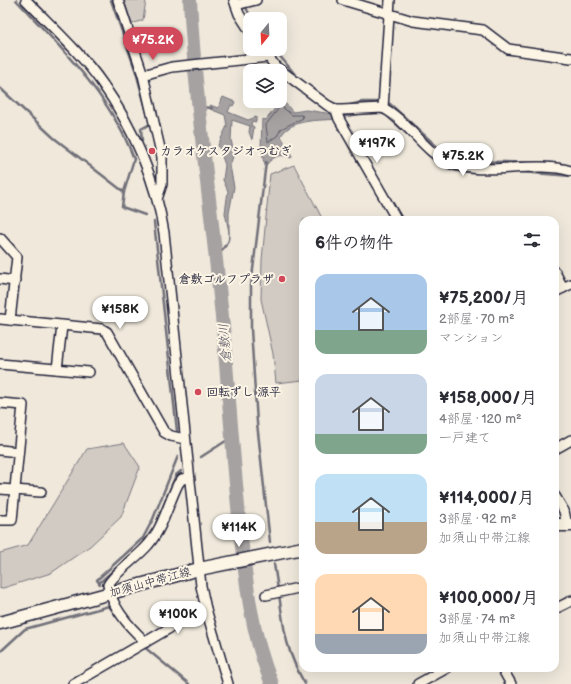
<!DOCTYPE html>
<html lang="ja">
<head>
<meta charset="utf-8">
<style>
	:root { --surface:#fff; --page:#f2f2f3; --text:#2b2b33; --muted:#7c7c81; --accent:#d1495b }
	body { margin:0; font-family:"Balsamiq Sans","Klee One",sans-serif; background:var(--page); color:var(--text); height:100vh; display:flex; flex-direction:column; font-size:15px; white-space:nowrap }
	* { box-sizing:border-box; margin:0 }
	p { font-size:13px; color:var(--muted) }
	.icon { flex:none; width:22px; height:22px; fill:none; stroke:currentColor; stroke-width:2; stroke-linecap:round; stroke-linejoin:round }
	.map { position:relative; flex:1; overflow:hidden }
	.details { position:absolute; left:299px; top:216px; width:260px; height:456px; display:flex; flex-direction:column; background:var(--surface); border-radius:12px; box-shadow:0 4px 16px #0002 }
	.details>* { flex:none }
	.needle { width:26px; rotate:198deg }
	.buttons { position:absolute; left:243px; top:12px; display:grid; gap:8px }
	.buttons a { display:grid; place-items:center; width:44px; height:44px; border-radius:8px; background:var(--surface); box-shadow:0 4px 16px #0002; font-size:20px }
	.price { position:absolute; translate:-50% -34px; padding:0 9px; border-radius:14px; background:#fff; color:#222; font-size:13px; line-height:26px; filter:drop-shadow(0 1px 2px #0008) }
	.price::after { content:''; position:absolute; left:50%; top:24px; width:12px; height:9px; margin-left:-6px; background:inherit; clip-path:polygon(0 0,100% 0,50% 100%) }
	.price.current { background:var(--accent); color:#fff }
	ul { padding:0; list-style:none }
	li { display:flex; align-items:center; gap:12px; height:100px; padding:0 16px }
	li span { display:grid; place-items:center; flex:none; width:112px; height:80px; border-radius:12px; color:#555 }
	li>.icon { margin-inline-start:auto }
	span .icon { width:48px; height:48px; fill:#fffc; stroke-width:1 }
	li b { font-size:17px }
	h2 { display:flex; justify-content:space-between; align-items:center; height:48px; padding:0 16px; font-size:17px }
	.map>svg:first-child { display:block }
	.green { fill:#d1cbc3; stroke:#7a767f }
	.water { fill:#a6a2a2; stroke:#716f79 }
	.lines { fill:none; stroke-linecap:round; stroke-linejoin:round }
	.shore { stroke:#575564; stroke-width:1 }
	.stream { stroke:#716f79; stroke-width:2.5 }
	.river { stroke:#a6a2a2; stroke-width:14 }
	.minor-casing { stroke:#22223b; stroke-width:12 }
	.major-casing { stroke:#22223b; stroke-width:15 }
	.minor { stroke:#fcf5e5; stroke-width:9 }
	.major { stroke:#fcf5e5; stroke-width:12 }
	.poi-dot { fill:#d1495b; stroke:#fcf5e5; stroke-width:1.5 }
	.labels { text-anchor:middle; stroke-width:4; stroke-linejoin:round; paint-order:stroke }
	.poi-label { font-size:12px; font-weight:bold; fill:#22223b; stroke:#fcf5e5; text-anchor:start }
	.street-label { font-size:12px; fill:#22223b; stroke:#fcf5e5 }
	.water-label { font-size:13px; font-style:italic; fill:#575564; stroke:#fcf5e5 }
</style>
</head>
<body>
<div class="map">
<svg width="571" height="684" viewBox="0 0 571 684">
	<rect width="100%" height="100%" fill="#efe8db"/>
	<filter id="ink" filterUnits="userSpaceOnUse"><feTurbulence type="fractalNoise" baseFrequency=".025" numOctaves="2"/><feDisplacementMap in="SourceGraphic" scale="8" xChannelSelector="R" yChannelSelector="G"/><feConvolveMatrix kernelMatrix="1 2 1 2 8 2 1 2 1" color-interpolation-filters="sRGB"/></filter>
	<g filter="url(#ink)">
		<g class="green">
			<polygon points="124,0 146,0 143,20 132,24"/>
			<polygon points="294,165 323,220 303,220 303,380 276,383 273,354 261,299 262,260 270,174"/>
			<polygon points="124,443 140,467 121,517 90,546 51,573 0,589 0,553 28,545 87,449"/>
		</g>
		<g class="water">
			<polygon points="223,97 235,102 233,106 231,105 228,112 248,120 256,117 256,122 252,121 251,125 254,127 252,140 249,132 250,126 232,120 231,140 234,153 230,166 234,187 229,213 229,239 224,249 224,245 228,242 229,232 225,213 228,191 223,180 225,165 218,145 227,126 225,115 210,109 210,105 218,108"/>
			<path d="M275,101H283L293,112L306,110L333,114L337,119C319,121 292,118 281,136L292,156L291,158C281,153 274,156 267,164L264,163L261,149L262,119L266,120L276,107Z"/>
		</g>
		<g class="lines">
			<polygon class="shore" points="281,106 292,115 302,115 303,118 281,129 277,136 268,142 266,125"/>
			<g class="stream">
				<path d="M16,0C62,49 110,95 134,159"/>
				<polyline points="111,0 136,72 150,124 141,129 142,141"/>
				<polyline points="244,4 252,19"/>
				<polyline points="274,49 298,78"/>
				<polyline points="0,88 54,138 124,192"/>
				<polyline points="331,102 341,106"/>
				<polyline points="386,103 390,104 443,152 455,159 469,161 544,163"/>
				<polyline points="346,106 362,102 381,102"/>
				<polyline points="199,107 212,108"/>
				<polyline points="378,112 386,115 416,142"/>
				<polyline points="340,117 365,113"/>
				<polyline points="433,158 440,164 453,169"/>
				<polyline points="134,159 124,192 122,207 145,215"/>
				<polyline points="266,162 251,286 251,329 257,423 270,542"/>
				<polyline points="521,172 571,176"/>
				<polyline points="154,222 177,431"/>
				<polyline points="216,257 226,245"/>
				<polyline points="201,457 232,437"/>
				<polyline points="141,546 155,526 176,475 181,471"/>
				<polyline points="274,564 278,589"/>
				<polyline points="99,583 115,569"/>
				<polyline points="100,584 97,580 99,578 143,538 153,519 178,456"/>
				<path d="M279,594C284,631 286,651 305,684"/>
				<polyline points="561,601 571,595"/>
				<polyline points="109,606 117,617"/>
				<polyline points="143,646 189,684"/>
				<polyline points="0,652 25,629 109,606 108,604"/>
			</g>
			<path class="river" d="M190,0C196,113 214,225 224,338C229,402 234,465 240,528C246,582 251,633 272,684"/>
			<g class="minor-casing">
				<g id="minor">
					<path d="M26,0C52,27 81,53 102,83C133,127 156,180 164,233L201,586L206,609L228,684"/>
					<polyline points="118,0 143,75 162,157 162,184 157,199"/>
					<polyline points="234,0 239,14 250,31"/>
					<polyline points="343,0 413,21 483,30 508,49 571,58"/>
					<polyline points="236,5 256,0"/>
					<path d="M263,49L275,66L327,105L336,110H342L383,108C407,120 424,152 449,163C482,177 534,160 571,171"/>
					<polyline points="143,75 172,67 269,57"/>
					<polyline points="383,108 390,0"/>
					<polyline points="336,110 339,119 397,220"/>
					<polyline points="0,238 17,257 10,320"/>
					<polyline points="555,272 563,288"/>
					<polyline points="0,279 15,281"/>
					<polyline points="555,292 571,284"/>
					<polyline points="0,319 102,329 107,332 164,432 171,436 185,439"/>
					<polyline points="0,364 89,372"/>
					<polyline points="57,369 62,326"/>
					<polyline points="0,403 23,405 12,520 0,520"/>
					<polyline points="555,449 571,440"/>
					<polyline points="0,450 18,452"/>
					<polyline points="0,489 41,492"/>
					<polyline points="555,496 564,511 567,525"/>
					<polyline points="266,595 303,587"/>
					<polyline points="555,609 571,601"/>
					<path d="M146,642C129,627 112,608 108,585C114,573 138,557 148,545C163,528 168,504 178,484L182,479L189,478"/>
					<polyline points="502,668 511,684"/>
					<polyline points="73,684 199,611 206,609"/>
					<polyline points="418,684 447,668"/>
				</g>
			</g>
			<g class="major-casing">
				<g id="major">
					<polyline points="555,525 571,525"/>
					<polyline points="0,623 199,569 303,548"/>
				</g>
			</g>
			<use href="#minor" class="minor"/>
			<use href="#major" class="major"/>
		</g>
	</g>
	<g class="poi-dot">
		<circle cx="152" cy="151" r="4"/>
		<circle cx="282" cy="279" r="4"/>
		<circle cx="198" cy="392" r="4"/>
	</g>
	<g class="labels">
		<g class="poi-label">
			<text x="160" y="155">カラオケスタジオつむぎ</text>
			<text x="274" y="283" text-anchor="end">倉敷ゴルフプラザ</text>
			<text x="206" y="396">回転ずし 源平</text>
		</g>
		<g class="street-label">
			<text transform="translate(150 582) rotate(-15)" y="4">加須山中帯江線</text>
		</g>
		<g class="water-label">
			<text transform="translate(224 343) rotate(-95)" y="5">倉敷川</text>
		</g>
	</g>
</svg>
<div class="buttons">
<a><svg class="needle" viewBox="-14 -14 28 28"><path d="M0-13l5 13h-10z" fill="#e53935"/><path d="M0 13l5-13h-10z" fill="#7c7c81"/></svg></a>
<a><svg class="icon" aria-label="layers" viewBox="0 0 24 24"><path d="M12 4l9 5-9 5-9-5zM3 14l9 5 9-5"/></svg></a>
</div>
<b class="price current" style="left:153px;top:61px">¥75.2K</b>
<b class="price" style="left:377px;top:164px">¥197K</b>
<b class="price" style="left:463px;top:177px">¥75.2K</b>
<b class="price" style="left:120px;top:330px">¥158K</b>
<b class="price" style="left:239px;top:548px">¥114K</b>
<b class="price" style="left:178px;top:635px">¥100K</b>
<section class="details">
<h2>6件の物件<svg class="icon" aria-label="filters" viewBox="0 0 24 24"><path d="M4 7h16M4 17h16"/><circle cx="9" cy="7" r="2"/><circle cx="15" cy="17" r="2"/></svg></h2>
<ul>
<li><span style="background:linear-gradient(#a9c7e8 70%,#7fa58c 0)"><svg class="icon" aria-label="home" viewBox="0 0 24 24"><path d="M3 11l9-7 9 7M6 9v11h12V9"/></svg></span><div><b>¥75,200/月</b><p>2部屋 · 70 m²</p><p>マンション</p></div></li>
<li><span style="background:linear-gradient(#c9d6e8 75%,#7fa58c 0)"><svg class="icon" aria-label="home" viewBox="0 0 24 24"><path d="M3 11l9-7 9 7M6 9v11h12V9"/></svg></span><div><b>¥158,000/月</b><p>4部屋 · 120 m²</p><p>一戸建て</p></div></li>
<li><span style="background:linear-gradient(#bfe0f5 60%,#b9a48a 0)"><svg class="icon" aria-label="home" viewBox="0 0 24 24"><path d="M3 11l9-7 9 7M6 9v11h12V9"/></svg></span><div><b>¥114,000/月</b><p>3部屋 · 92 m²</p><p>加須山中帯江線</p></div></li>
<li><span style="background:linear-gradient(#ffd9b3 75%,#9aa5b1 0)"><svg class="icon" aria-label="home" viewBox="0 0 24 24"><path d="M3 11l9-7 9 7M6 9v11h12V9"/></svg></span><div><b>¥100,000/月</b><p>3部屋 · 74 m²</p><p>加須山中帯江線</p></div></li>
</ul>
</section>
</div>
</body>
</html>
